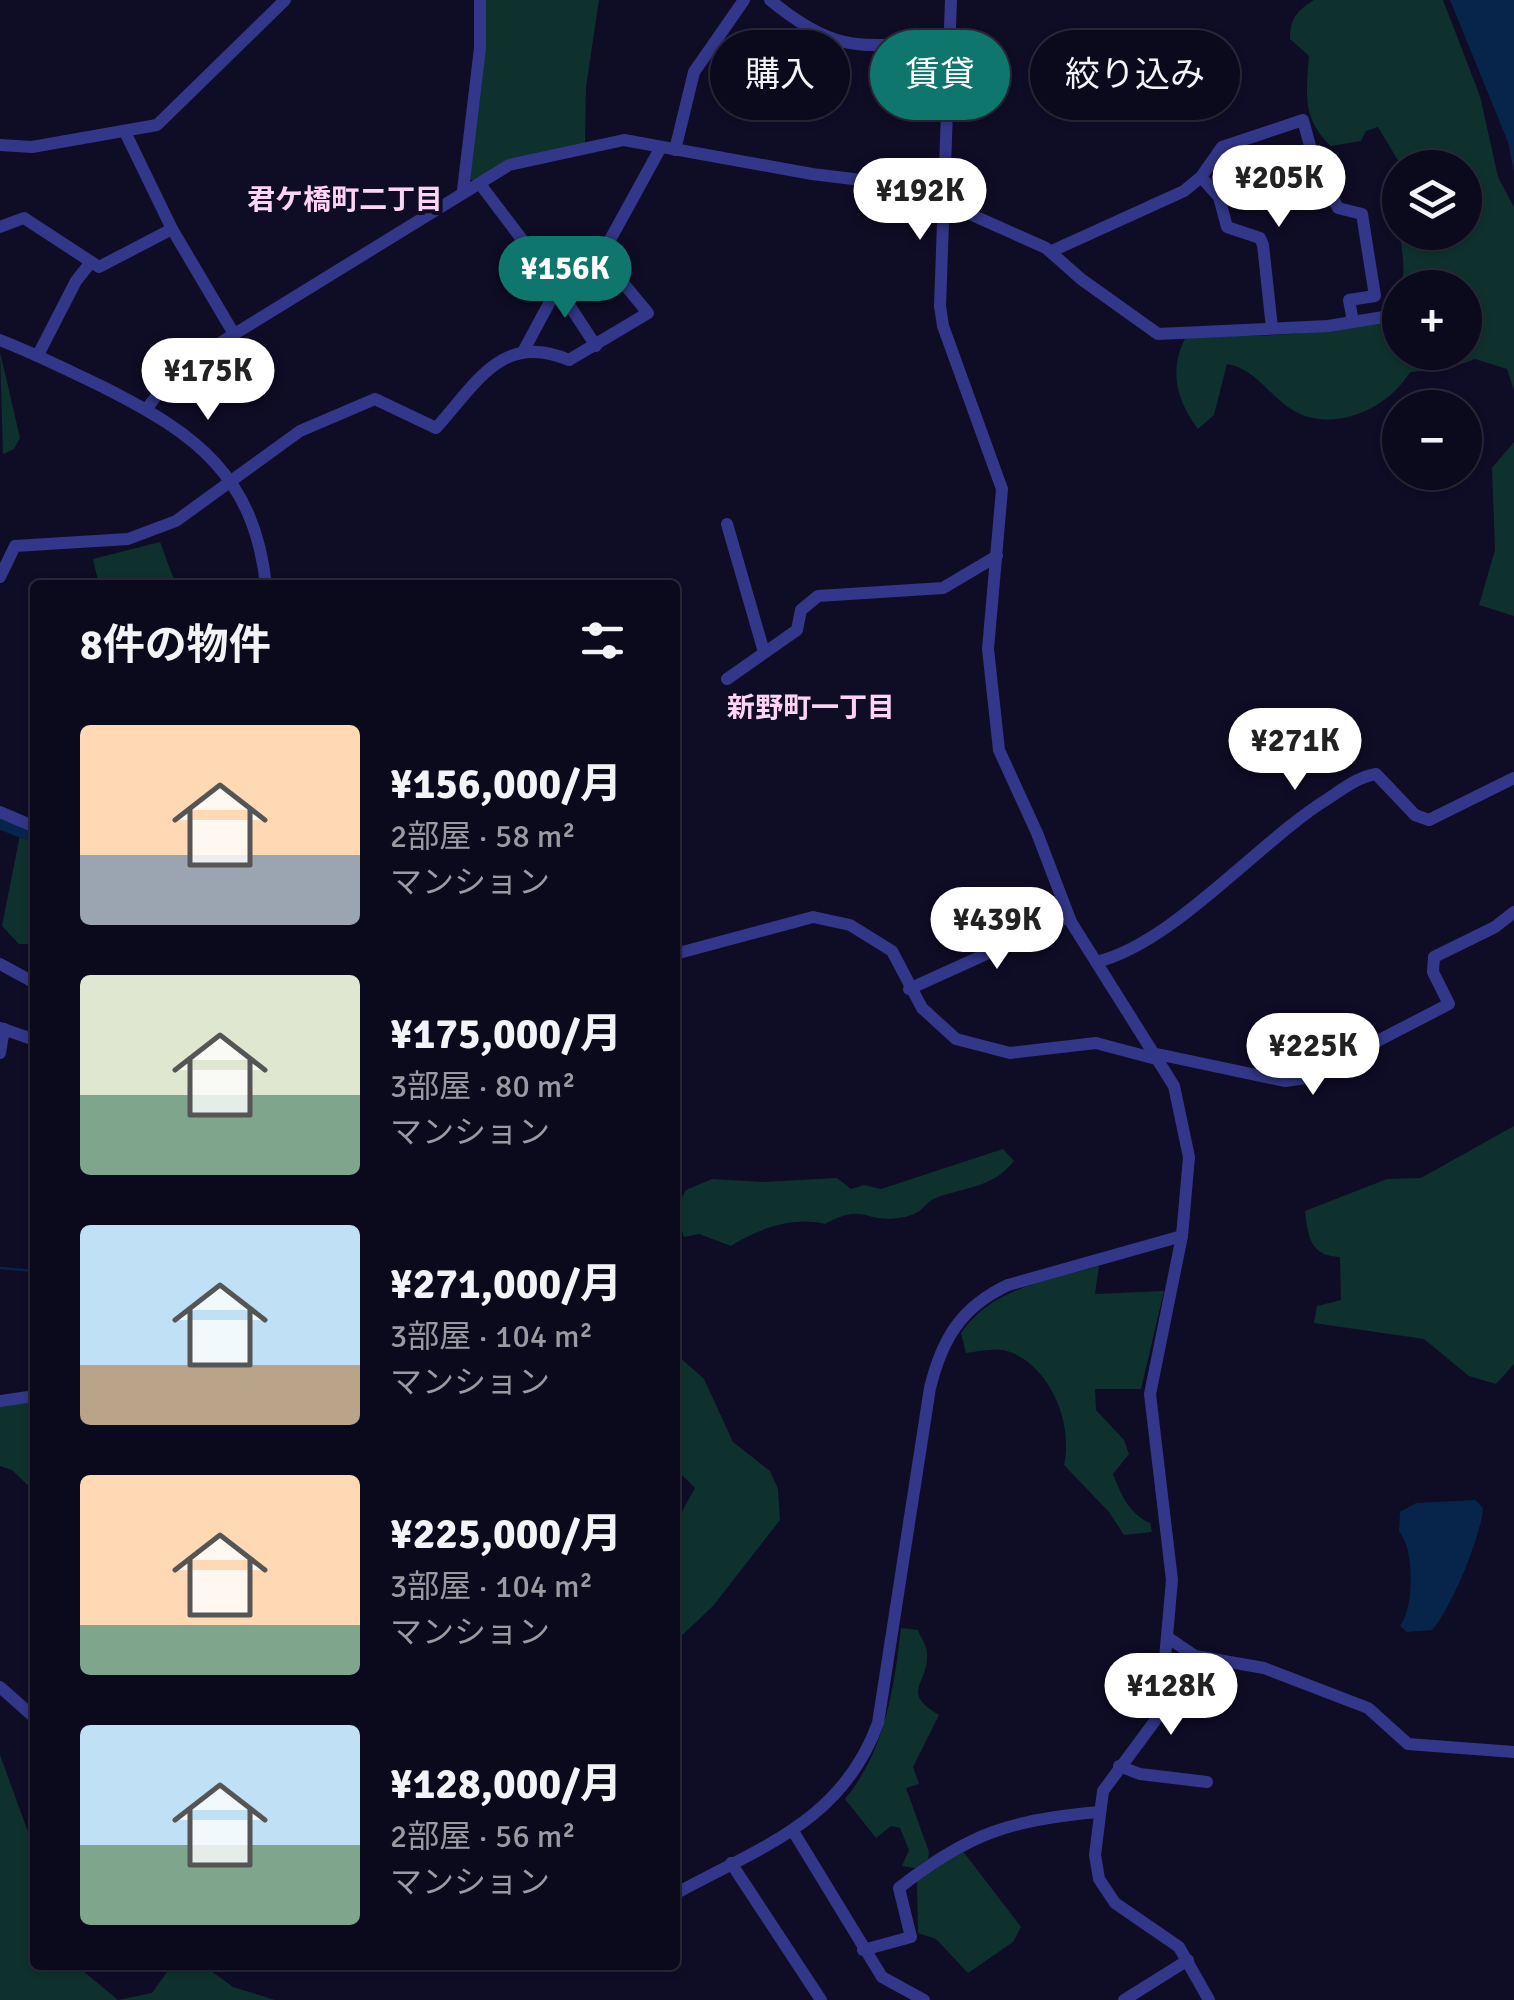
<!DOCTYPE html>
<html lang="ja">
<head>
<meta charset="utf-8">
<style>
	:root { --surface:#0b091c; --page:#191729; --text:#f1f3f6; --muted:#9a9aa3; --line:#2b2a3b; --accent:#0f766e }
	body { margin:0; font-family:Signika,"Noto Sans JP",sans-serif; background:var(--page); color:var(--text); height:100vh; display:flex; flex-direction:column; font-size:38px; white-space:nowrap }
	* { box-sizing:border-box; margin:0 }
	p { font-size:32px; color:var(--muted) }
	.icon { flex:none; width:55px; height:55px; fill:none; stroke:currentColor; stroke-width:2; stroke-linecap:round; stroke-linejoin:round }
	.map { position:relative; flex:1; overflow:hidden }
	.drawer { position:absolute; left:30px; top:580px; width:650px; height:1390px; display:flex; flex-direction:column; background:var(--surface); border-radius:10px; box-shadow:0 2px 8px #0004,0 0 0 2px var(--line) }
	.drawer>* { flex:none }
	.guide { position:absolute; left:710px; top:30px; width:652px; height:90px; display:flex; gap:20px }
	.buttons { position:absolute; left:1382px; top:150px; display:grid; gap:20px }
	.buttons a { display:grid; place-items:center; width:100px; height:100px; border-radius:50%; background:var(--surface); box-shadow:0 2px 8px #0004,0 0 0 2px var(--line); font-size:50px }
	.price { position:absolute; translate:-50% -85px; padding:0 22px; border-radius:35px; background:#fff; color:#222; font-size:32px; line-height:65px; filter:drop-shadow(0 2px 5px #0008) }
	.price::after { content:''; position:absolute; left:50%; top:60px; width:30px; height:22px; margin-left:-15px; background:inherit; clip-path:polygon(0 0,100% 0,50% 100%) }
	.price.selected { background:var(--accent); color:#fff }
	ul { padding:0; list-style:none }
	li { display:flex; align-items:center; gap:30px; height:250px; padding:0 50px }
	li span { display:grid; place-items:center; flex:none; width:280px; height:200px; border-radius:10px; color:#555 }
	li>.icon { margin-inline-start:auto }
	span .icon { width:120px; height:120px; fill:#fffc; stroke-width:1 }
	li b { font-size:42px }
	h2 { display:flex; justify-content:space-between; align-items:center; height:120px; padding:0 50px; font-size:42px }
	.chip { padding:0 35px; border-radius:45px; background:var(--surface); box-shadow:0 2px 8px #0004,0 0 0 2px var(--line); font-size:35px; line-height:90px }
	.chip.selected { background:var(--accent); color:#fff }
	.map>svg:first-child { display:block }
	.green { fill:#0f312d; fill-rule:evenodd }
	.water { fill:#07254a }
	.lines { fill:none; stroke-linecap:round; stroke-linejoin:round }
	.stream { stroke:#07254a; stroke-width:2.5 }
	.river { stroke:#07254a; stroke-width:18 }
	.minor { stroke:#333789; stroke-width:12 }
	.labels { text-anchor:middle; stroke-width:8; stroke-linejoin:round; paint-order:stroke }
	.neighbourhood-label { font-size:28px; font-weight:bold; fill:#ffd3f3; stroke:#0f0c26 }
</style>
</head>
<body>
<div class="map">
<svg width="1514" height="2000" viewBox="0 0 1514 2000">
	<rect width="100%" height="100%" fill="#0f0c26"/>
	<g class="green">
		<polygon points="486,0 599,0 586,87 585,143 476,182 469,179"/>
		<path d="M1314,0H1443L1480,96L1498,177L1514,207V390L1507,369L1475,359L1448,369L1410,372C1389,407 1337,433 1296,412C1270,398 1257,369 1227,364L1214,415L1198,429C1177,402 1168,369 1186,337C1240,334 1352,343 1391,303C1409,285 1403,258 1400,236L1465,232V168H1400V175L1399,162L1378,127L1366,131L1361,141L1331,146C1302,119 1306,94 1309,56L1290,39C1290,18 1297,11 1314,0ZM1400,288H1465V352H1400Z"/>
		<polygon points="0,352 20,438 14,449 3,454"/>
		<polygon points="1514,442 1514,616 1479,605 1495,550 1492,468"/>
		<polygon points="160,542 176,585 99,585 93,559"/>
		<polygon points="21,830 35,836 34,944 19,944 2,926"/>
		<path d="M1514,1126V1364L1496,1384L1469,1376L1424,1339L1314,1323L1317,1306L1341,1300L1340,1257C1311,1256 1308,1238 1305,1211L1387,1179L1421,1178Z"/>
		<path d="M1003,1149L1014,1161C994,1187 967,1187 938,1197C923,1202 926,1214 899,1218C863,1223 864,1202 825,1224C793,1216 758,1229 731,1246L699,1234L684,1237L675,1211L686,1190L712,1179L763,1182L837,1178L851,1189L864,1185L881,1189Z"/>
		<path d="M1099,1266L1095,1294L1164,1291L1141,1389H1095L1096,1410L1124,1440L1129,1454L1113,1474C1121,1494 1129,1514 1150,1523L1152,1532L1124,1535L1109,1512L1064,1465C1073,1426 1053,1371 1013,1353C998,1346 981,1351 966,1353L961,1333C992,1287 1049,1281 1099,1266Z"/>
		<polygon points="675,1353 704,1379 733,1442 770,1471 778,1489 780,1520 713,1606 675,1642 679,1576 675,1524 695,1488 675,1468"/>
		<polygon points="35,1402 35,1492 12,1470 0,1466 0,1407"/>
		<path d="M901,1628L918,1630C920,1636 927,1646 927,1653C929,1685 899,1691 939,1715L913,1767L919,1784L906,1788L929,1852L928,1859L915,1868L902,1866L909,1850L900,1828L891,1826L876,1838L845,1799C885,1751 894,1689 901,1628Z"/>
		<polygon points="0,1755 35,1851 35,1965 76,1965 118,2000 152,1993 172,1965 203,1965 233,1987 275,2000 0,2000"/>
		<polygon points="962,1850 1021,1927 1013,1942 968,1973 936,1939 918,1933 917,1881"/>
	</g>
	<g class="water">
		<polygon points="1450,0 1514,0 1514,172 1508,142"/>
		<path d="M1475,1500L1483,1508C1481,1537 1451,1609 1432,1630L1407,1632L1400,1626C1415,1607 1414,1546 1399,1532L1400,1512L1416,1503Z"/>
	</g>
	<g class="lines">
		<polyline class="stream" points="0,1268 35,1271"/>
		<polyline class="river" points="0,820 35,834"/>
		<g class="minor">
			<path d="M770,0C840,58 865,45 951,41"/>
			<polyline points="951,0 940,306 943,326 1002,489 988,649 999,750 1037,833 1071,922 1174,1086 1189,1157 1182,1236 1150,1394 1172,1580 1160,1714 1103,1791 1095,1855 1099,1879 1115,1903 1179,1947 1209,2000"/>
			<polyline points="126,134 172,229 234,334"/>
			<polyline points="0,145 32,147 157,125 285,0"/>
			<polyline points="675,150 694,72 744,0"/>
			<polyline points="1201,177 1219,197 1227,227 1260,238 1263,245 1272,328"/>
			<polyline points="480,184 552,279 596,346"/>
			<polyline points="463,190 480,48 480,0"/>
			<polyline points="943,202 1046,248 1081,279 1158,334 1328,326 1396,315"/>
			<polyline points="0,227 24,218 99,267 172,229"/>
			<polyline points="1052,251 1184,191 1201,177 1222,147 1303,120 1315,164 1338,208 1362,214 1375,296 1349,300 1353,322"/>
			<path d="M0,340C36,354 70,371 105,388C196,434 254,476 266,585"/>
			<polyline points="524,350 554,294 552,280"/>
			<polyline points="38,355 76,281 91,262"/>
			<polyline points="148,407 169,379 194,359 509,165 624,140 812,174 943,190"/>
			<polyline points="727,524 764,652"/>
			<path d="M0,577L15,546L128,539L176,521L300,431L375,399L436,428C476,384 502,331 569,360L648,313L604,260L611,238L661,147"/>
			<polyline points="727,679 797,630 801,610 818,596 943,588 997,556"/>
			<polyline points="0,812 35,827"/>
			<polyline points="675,954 813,917 850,925 892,951 922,1008 956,1039 1010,1053 1096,1043 1160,1060"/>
			<path d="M1096,962C1173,944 1259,841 1329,798C1344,788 1358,777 1376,774L1415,815L1429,820L1514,778"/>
			<polyline points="0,964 35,983"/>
			<polyline points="909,989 1068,917"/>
			<polyline points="0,1028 35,1040"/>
			<polyline points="0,1053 4,1029"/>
			<polyline points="1157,1054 1285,1081 1306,1078 1449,1004 1433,972 1434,957 1495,927 1514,912"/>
			<polyline points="0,1401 35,1396"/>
			<polyline points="1170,1639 1195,1656 1264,1668 1368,1708 1408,1744 1514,1752"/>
			<polyline points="0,1687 35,1718"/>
			<polyline points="1119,1766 1140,1774 1207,1782"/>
			<polyline points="793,1831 882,1977 924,2000"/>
			<polyline points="731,1863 821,2000"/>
			<path d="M675,1894C760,1847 842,1822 878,1723L930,1388C942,1339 961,1307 1008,1285L1182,1236"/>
			<path d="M863,1950L911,1937L899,1888C967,1834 1012,1819 1099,1812"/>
			<polyline points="1124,2000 1188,1960"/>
		</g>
	</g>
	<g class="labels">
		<g class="neighbourhood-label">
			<text x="345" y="209">君ケ橋町二丁目</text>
			<text x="811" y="717">新野町一丁目</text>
		</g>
	</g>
</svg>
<div class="buttons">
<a><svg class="icon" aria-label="layers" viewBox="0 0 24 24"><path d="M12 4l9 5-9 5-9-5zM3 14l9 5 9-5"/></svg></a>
<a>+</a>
<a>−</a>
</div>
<b class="price" style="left:1279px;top:230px">¥205K</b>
<b class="price" style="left:920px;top:243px">¥192K</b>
<b class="price selected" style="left:565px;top:321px">¥156K</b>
<b class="price" style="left:208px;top:423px">¥175K</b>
<b class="price" style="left:1295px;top:793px">¥271K</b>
<b class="price" style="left:997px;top:972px">¥439K</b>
<b class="price" style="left:1313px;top:1098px">¥225K</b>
<b class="price" style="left:1171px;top:1738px">¥128K</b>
<div class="guide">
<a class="chip">購入</a>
<a class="chip selected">賃貸</a>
<a class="chip">絞り込み</a>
</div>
<section class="drawer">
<h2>8件の物件<svg class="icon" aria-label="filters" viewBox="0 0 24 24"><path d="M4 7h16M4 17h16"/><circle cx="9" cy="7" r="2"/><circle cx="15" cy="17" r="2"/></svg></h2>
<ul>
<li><span style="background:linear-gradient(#ffd9b3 65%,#9aa5b1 0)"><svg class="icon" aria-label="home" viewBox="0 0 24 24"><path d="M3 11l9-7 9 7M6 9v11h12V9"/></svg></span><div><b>¥156,000/月</b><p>2部屋 · 58 m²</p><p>マンション</p></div></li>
<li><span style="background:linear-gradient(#dfe7d0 60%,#7fa58c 0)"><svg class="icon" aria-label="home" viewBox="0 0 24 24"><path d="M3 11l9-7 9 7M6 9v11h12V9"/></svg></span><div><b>¥175,000/月</b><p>3部屋 · 80 m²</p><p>マンション</p></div></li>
<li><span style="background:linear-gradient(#bfe0f5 70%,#b9a48a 0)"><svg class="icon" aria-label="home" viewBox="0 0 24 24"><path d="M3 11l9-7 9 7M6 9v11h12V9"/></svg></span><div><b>¥271,000/月</b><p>3部屋 · 104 m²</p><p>マンション</p></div></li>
<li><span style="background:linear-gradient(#ffd9b3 75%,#7fa58c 0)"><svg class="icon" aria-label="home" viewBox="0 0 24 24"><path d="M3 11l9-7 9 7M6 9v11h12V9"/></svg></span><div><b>¥225,000/月</b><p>3部屋 · 104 m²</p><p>マンション</p></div></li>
<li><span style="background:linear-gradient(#bfe0f5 60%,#7fa58c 0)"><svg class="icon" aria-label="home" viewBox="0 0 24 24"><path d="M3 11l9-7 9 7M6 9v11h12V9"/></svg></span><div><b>¥128,000/月</b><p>2部屋 · 56 m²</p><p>マンション</p></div></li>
</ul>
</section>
</div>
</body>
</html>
